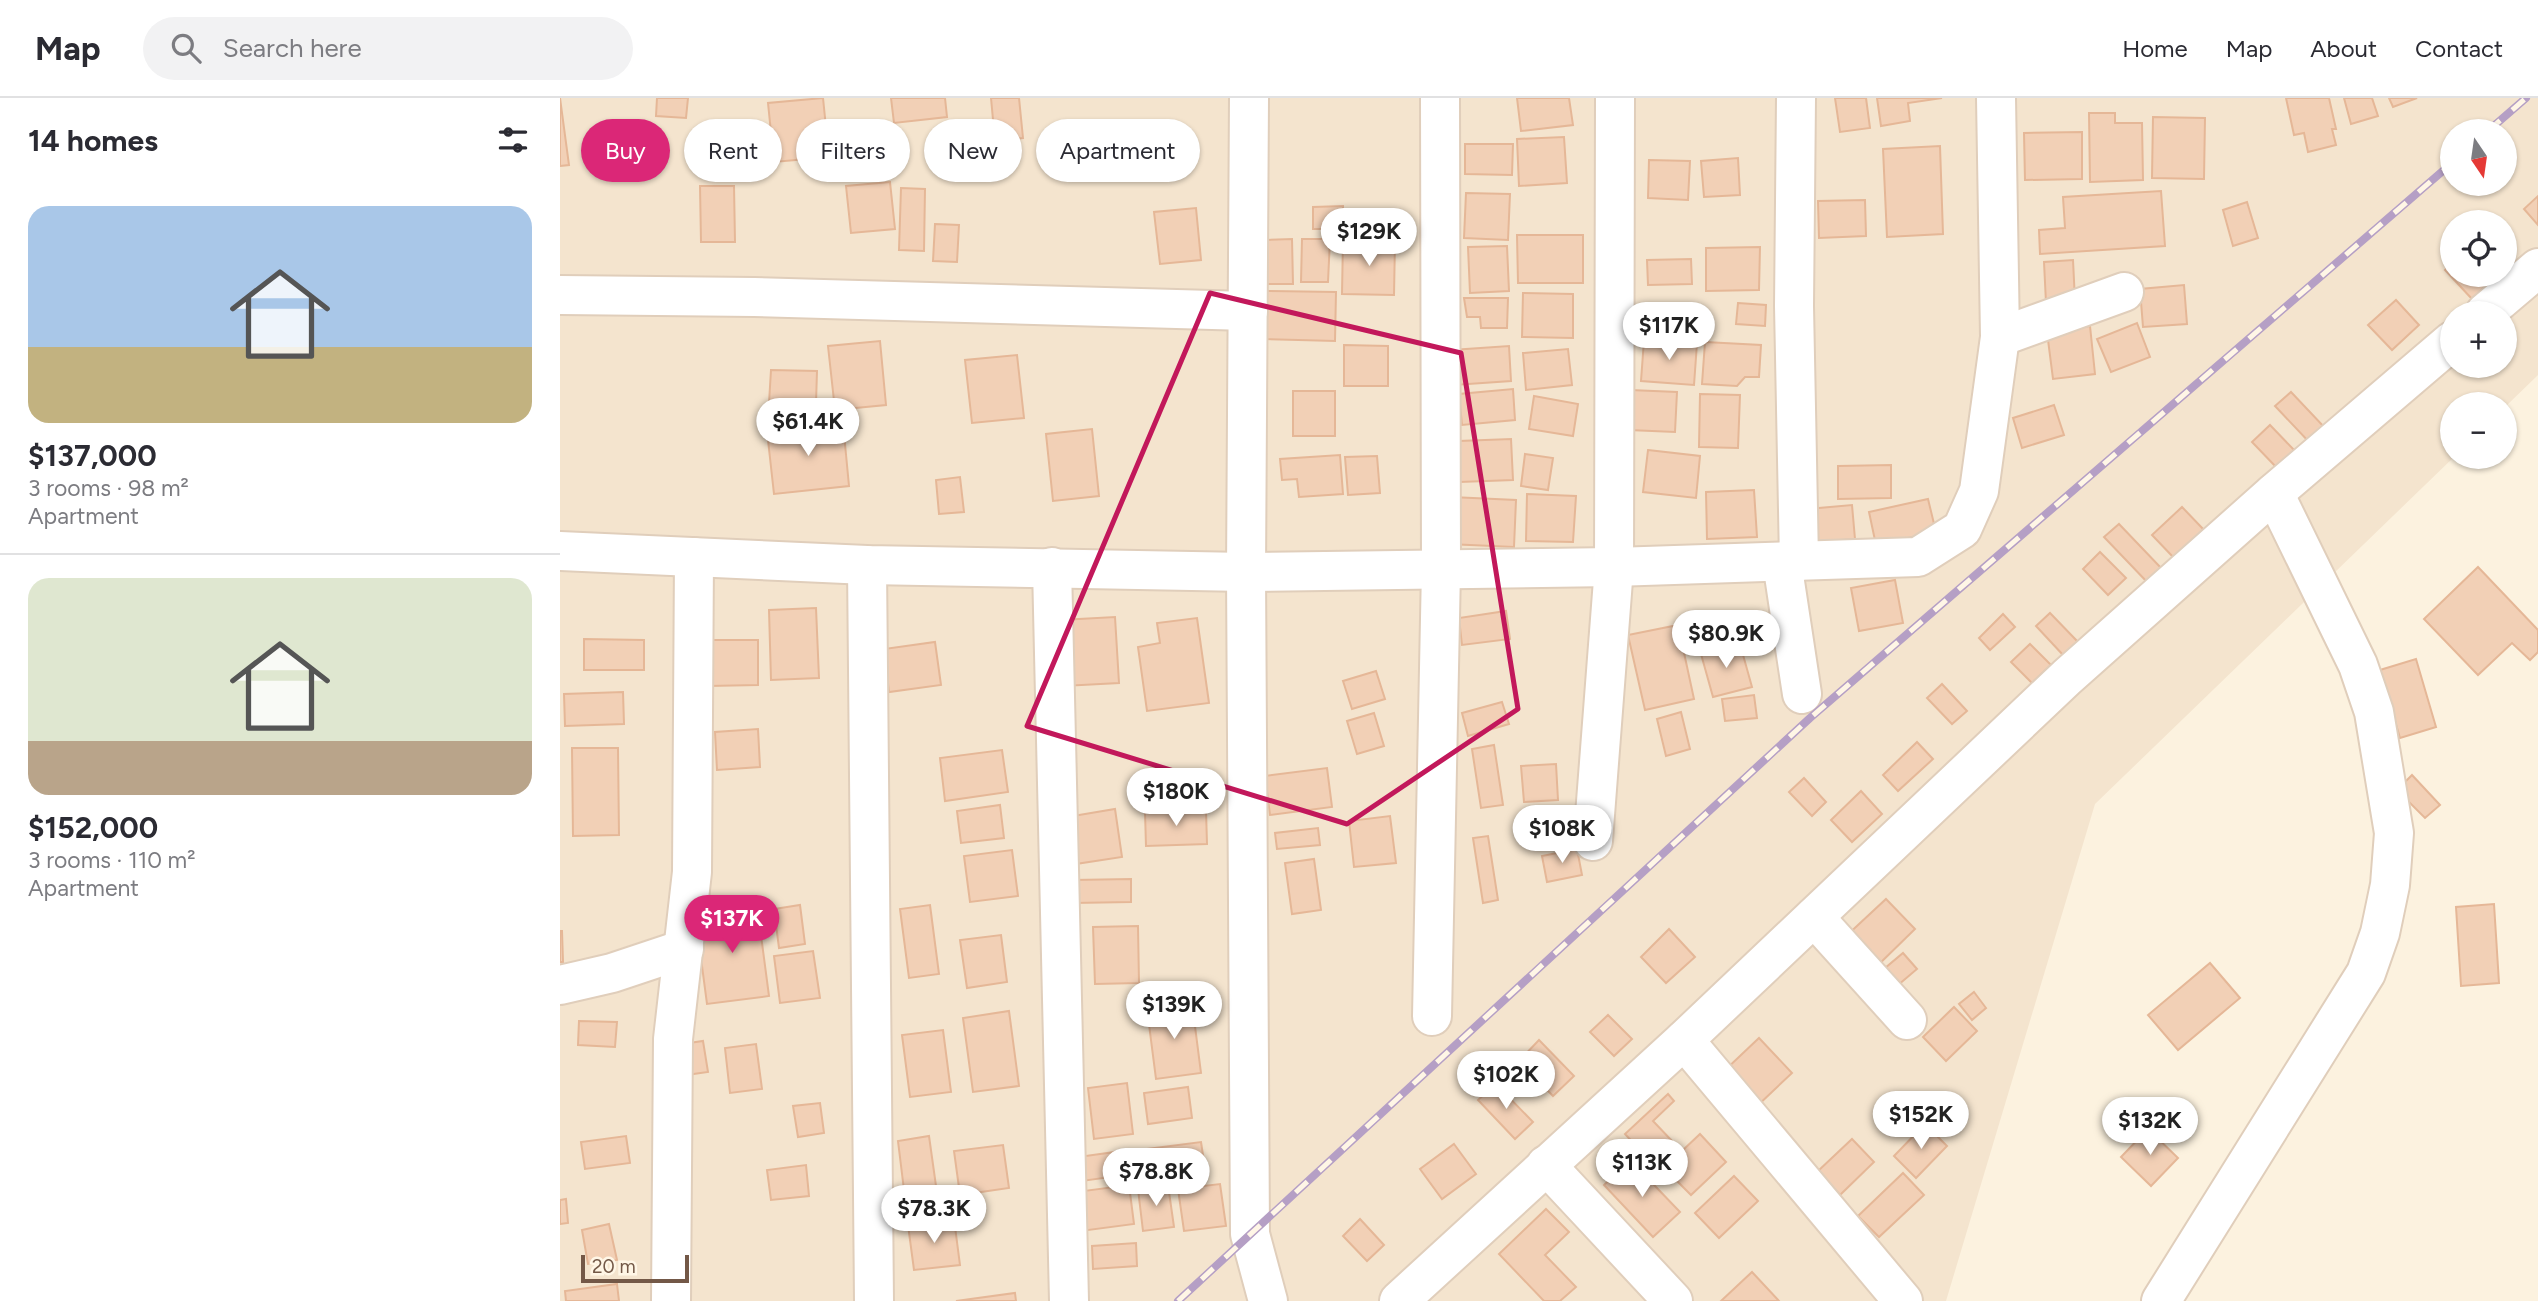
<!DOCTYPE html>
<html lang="en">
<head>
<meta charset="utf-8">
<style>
	:root { --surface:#fff; --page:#f2f2f3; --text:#2b2b33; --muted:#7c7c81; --line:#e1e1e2; --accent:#db2777 }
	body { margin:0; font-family:Figtree,sans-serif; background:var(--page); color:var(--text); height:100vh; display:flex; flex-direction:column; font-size:26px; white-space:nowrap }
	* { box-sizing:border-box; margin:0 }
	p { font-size:23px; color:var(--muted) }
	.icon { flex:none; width:38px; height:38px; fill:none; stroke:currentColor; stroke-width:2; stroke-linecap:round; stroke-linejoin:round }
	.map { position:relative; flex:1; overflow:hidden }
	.details { display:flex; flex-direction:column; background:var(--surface); width:560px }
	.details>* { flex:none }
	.top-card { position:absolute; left:21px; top:21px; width:665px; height:63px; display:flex; gap:14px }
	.needle { width:46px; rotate:167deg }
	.tools { position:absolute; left:1880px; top:21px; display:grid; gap:14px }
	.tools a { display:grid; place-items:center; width:77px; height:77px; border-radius:50%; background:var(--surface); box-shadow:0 2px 5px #0004; font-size:35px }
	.scale { position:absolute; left:21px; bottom:18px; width:108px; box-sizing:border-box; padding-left:7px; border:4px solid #735847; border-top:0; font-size:19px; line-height:24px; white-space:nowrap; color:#735847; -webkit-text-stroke:5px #fff6e6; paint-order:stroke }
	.price { position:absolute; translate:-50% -60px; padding:0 16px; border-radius:24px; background:#fff; color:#222; font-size:23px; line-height:46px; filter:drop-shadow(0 2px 4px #0008) }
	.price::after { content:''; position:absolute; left:50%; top:42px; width:21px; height:16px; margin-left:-10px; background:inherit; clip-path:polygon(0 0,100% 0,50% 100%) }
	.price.selected { background:var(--accent); color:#fff }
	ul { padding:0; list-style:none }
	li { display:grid; align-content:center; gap:14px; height:371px; padding:0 28px }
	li+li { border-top:2px solid var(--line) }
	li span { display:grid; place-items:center; height:217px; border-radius:21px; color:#555 }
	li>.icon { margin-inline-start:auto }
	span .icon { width:126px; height:126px; fill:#fffc; stroke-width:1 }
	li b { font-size:30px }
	h2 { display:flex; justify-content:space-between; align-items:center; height:84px; padding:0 28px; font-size:30px }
	.tag { padding:0 24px; border-radius:32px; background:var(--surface); box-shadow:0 2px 5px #0004; font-size:24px; line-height:63px }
	.tag.selected { background:var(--accent); color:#fff }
	header { display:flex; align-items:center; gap:42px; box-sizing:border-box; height:98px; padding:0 35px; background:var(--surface); border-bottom:2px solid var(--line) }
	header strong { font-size:33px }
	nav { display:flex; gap:38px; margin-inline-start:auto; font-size:24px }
	.search { width:490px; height:63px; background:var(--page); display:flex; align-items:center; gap:18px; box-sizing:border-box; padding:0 24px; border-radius:38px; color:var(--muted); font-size:26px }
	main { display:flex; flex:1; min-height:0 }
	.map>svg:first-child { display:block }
	.residential { fill:#f4e4ce; fill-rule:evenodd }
	.building { fill:#f2d0b6; stroke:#e5b797; stroke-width:2 }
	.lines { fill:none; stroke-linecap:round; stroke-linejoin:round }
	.minor-casing { stroke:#e0cebb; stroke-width:42 }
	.minor { stroke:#fff; stroke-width:38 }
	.rail-casing { stroke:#b59fc5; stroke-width:8 }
	.rail { stroke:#fff6e6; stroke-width:5; stroke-dasharray:16; stroke-linecap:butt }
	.marked { fill:none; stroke:#c2185b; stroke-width:5; stroke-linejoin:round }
</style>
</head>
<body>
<header>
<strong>Map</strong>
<div class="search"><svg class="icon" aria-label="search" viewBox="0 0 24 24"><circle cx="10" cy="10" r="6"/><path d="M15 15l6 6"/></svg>Search here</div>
<nav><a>Home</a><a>Map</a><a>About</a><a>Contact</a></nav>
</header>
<main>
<section class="details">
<h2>14 homes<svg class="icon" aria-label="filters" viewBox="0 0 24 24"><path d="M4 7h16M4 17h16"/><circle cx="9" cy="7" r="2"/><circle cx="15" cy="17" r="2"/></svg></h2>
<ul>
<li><span style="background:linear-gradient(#a9c7e8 65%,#c2b280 0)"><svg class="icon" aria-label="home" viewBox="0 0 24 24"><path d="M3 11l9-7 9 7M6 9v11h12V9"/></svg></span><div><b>$137,000</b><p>3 rooms · 98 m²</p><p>Apartment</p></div></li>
<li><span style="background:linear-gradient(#dfe7d0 75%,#b9a48a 0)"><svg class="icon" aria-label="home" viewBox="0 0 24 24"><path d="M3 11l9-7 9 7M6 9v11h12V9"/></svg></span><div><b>$152,000</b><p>3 rooms · 110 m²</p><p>Apartment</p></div></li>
</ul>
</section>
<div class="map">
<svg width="1978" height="1203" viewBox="0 0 1978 1203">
	<rect width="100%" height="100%" fill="#fcf2df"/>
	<path class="residential" d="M0,0H1978V277L1944,310V306H1892V359H1894L1535,706L1386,1203H0ZM1892,33H1944V86H1892ZM1892,124H1944V177H1892ZM1892,215H1944V268H1892Z"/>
	<g class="building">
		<polygon points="0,0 9,67 0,68"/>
		<polygon points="97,0 128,0 126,20 96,18"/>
		<polygon points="263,0 269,59 214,64 208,5"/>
		<polygon points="331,0 385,0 387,19 334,25"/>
		<polygon points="431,0 459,0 463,40 435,43"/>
		<polygon points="957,0 1009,0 1013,27 961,33"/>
		<polygon points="1275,0 1306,0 1310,30 1280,34"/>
		<polygon points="1317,0 1382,0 1348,5 1350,23 1321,28"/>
		<polygon points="1726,0 1769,0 1776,31 1772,31 1776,47 1748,54 1744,35 1734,37"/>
		<polygon points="1784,0 1812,0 1818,18 1791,26"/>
		<polygon points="1829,0 1857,0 1833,9"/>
		<polygon points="1529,15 1555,15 1555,25 1582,25 1583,82 1530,84"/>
		<polygon points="1593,19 1645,20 1644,81 1592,80"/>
		<polygon points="1522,34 1522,81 1465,82 1464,35"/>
		<polygon points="1004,39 1007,85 959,88 957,41"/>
		<polygon points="905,46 953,46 952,77 905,76"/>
		<polygon points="1380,48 1383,136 1327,139 1323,51"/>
		<polygon points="1178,60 1180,97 1144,99 1141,63"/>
		<polygon points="1089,62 1130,63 1128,102 1088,100"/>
		<polygon points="330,84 335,131 291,135 286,88"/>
		<polygon points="140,88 174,88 175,144 141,144"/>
		<polygon points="341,90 365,91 364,153 339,152"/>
		<polygon points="1601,93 1605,148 1480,156 1479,132 1505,130 1503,99"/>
		<polygon points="906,95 950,96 948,142 904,140"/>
		<polygon points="1978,98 1978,127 1964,111"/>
		<polygon points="1305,102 1306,138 1259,140 1258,103"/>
		<polygon points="1687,104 1698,140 1673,148 1663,112"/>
		<polygon points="783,108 783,131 753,131 753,109"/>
		<polygon points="636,110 641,162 600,166 594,114"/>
		<polygon points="375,126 399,127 397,164 373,163"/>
		<polygon points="957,137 1023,137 1023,185 958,185"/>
		<polygon points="732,141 733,186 707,186 706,142"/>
		<polygon points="742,141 770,141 768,184 741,184"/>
		<polygon points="783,142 835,143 834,197 782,196"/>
		<polygon points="947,148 949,193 910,195 908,149"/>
		<polygon points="1200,149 1199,192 1146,193 1146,150"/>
		<polygon points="1131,161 1132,186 1088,187 1087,162"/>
		<polygon points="1513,162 1515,203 1486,205 1484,164"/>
		<polygon points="1892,166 1892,177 1932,177 1935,179 1912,201 1885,172"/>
		<polygon points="1624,187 1627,226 1583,229 1580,191"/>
		<polygon points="706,193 776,194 775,243 705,241"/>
		<polygon points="963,195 1013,196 1013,240 962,239"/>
		<polygon points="904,200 948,200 947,230 921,230 920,219 907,219"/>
		<polygon points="1836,202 1859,227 1832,252 1808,227"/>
		<polygon points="1178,205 1206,207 1205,228 1176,226"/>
		<polygon points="1577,225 1590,259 1551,274 1537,241"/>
		<polygon points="1530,228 1535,276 1493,281 1487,234"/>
		<polygon points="1084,242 1137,245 1134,287 1081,283"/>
		<polygon points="320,243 326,307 275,312 268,248"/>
		<polygon points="1145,244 1201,247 1199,279 1185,279 1177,288 1142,286"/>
		<polygon points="784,247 828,248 828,288 784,288"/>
		<polygon points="949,248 951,283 894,287 892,252"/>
		<polygon points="1008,251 1012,287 966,292 963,255"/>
		<polygon points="457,257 464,320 412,325 405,262"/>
		<polygon points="211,272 257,273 256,305 209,305"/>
		<polygon points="953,291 955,322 902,327 899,296"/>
		<polygon points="1070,292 1117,294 1115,334 1069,332"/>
		<rect x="733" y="293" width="42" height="45"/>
		<polygon points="1731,294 1766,331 1751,346 1715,308"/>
		<polygon points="1140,296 1180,297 1178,350 1139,349"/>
		<polygon points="974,298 1018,306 1013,338 969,331"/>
		<polygon points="1494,307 1504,337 1462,350 1453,320"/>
		<polygon points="283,325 289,388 214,396 207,333"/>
		<polygon points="1710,327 1736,354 1718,371 1692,344"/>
		<polygon points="532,331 539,398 493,403 486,336"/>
		<polygon points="951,341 953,382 900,384 899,343"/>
		<polygon points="1088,352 1140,358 1136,400 1083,394"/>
		<polygon points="965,356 993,360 988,392 961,388"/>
		<polygon points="780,357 783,396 739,399 737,381 722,382 720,361"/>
		<polygon points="817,358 820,395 788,397 785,359"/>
		<polygon points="1331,367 1331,400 1278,401 1278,368"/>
		<polygon points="400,379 404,414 379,416 376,382"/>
		<polygon points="1194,392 1197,439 1147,441 1146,394"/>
		<polygon points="967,396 1016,398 1013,444 966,443"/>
		<polygon points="891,399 956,402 954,449 888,446"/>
		<polygon points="1368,401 1376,434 1316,447 1309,414"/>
		<polygon points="1292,407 1295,441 1250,444 1248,411"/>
		<polygon points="1622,409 1645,433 1615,461 1592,437"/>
		<polygon points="1559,426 1603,472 1589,486 1544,439"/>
		<polygon points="1540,454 1566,480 1548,497 1523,471"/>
		<polygon points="1918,469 1978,532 1978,554 1970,562 1952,545 1918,577 1864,521"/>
		<polygon points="1335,482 1343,525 1299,533 1291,490"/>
		<polygon points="256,510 259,580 211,582 209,512"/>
		<polygon points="946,513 950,541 902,547 899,520"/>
		<polygon points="1490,515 1519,545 1504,558 1476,528"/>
		<polygon points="1443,516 1455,529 1430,552 1419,540"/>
		<polygon points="555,519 559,585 503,588 501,522"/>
		<polygon points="637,520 649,605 587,613 578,549 600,545 597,525"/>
		<polygon points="1118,527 1134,601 1085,612 1068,537"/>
		<polygon points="24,541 84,542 84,572 24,572"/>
		<polygon points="148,542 198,542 198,587 148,588"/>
		<polygon points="375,544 381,587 329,594 324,551"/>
		<polygon points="1180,546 1192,589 1153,599 1141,556"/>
		<polygon points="1470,546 1491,567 1472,585 1451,564"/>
		<polygon points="1856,561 1876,629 1840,640 1820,572"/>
		<polygon points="816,573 825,601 792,611 783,583"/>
		<polygon points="1382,586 1407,613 1392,626 1367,600"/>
		<polygon points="63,594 64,626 5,628 4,596"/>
		<polygon points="1194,597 1197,620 1165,623 1162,601"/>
		<polygon points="942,604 949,626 908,638 902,615"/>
		<polygon points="1121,614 1130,651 1106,658 1097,621"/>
		<polygon points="814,615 824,648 797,656 787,623"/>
		<polygon points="198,631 200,669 157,672 155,634"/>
		<polygon points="1357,644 1373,661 1338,693 1323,677"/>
		<polygon points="934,647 943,707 921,710 912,651"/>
		<polygon points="12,650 58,650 59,737 13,738"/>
		<polygon points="442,652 448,694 385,703 380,660"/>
		<polygon points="996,666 998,702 964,704 961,668"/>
		<polygon points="767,670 772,709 710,717 705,678"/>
		<polygon points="1852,677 1880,707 1865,720 1837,692"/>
		<polygon points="1244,680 1266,704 1252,718 1229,694"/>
		<polygon points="1301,693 1322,716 1292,744 1271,722"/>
		<polygon points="440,707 444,740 401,745 397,713"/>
		<polygon points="1013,709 1018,738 964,748 958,719"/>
		<polygon points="555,711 562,759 509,767 501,720"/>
		<polygon points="646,712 647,746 586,748 585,714"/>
		<polygon points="830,718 836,765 794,769 789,723"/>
		<polygon points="758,730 760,747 717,751 715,735"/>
		<polygon points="928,738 938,802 923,805 913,740"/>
		<polygon points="1017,751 1022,777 987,784 982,758"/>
		<polygon points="452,752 458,798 410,804 404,758"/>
		<polygon points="754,761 761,812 732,816 725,765"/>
		<polygon points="571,781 571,804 513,805 513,782"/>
		<polygon points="1326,801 1355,831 1314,871 1284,840"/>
		<polygon points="1934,806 1939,885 1901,888 1896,809"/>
		<polygon points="197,807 209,898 147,906 135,815"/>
		<polygon points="240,807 245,846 219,850 214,811"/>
		<polygon points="370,807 379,876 349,880 340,811"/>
		<polygon points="578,828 579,885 535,886 533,829"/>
		<polygon points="1109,831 1135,859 1106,885 1081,859"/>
		<polygon points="0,833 2,833 3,864 0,864"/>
		<polygon points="441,837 447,884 407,890 400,842"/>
		<polygon points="253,853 260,900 220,905 214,858"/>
		<polygon points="1343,855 1357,871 1331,893 1318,876"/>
		<polygon points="1650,865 1680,900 1618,952 1588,917"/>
		<polygon points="1414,894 1426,910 1412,922 1399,906"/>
		<polygon points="632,905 641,975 596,981 587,911"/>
		<polygon points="1394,909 1417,933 1386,963 1363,939"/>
		<polygon points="449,913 459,988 413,994 403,920"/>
		<polygon points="1048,917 1072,941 1054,958 1030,934"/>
		<polygon points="19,923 57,924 55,949 18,947"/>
		<polygon points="383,932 391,994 350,999 342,937"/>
		<polygon points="1199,940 1232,975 1196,1009 1162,975"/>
		<polygon points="979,942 1014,978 993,998 959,963"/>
		<polygon points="143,943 148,974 126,977 122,946"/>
		<polygon points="196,946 202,991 170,995 165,950"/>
		<polygon points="567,985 573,1036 534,1041 528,990"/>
		<polygon points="936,986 973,1024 955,1041 918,1002"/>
		<polygon points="628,989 632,1020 588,1026 584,995"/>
		<polygon points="1108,996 1114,1003 1093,1023 1113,1044 1091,1064 1065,1036"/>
		<polygon points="260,1005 264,1035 238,1039 233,1008"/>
		<polygon points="1365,1026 1387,1048 1356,1080 1334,1058"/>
		<polygon points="1588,1031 1618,1060 1591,1088 1561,1059"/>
		<polygon points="1140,1036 1166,1064 1131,1097 1104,1070"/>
		<polygon points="66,1038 70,1065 25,1071 21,1044"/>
		<polygon points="369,1038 376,1088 344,1092 338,1043"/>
		<polygon points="1292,1041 1314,1064 1280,1097 1258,1073"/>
		<polygon points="641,1044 645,1070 590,1077 586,1051"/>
		<polygon points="894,1046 916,1076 882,1101 860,1071"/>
		<polygon points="443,1047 449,1090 400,1097 394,1053"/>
		<polygon points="555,1054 558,1078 522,1083 518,1059"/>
		<polygon points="1070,1062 1120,1114 1093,1139 1044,1087"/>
		<polygon points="246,1067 249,1098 211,1102 207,1072"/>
		<polygon points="1343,1075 1364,1097 1319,1139 1298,1118"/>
		<polygon points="1174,1078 1198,1103 1159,1140 1135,1115"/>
		<polygon points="660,1086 666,1128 624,1133 618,1091"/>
		<polygon points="569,1087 574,1126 521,1133 516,1094"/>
		<polygon points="608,1087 614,1129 583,1133 578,1091"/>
		<polygon points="6,1101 8,1125 0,1126 0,1102"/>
		<polygon points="986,1111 1009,1134 985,1157 1016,1189 1000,1203 984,1203 939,1156"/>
		<polygon points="394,1121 400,1167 354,1172 348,1127"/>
		<polygon points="800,1121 824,1147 807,1163 783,1138"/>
		<polygon points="49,1126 57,1162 28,1166 22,1132"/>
		<polygon points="576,1145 577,1168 533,1171 532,1148"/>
		<polygon points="1192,1174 1219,1203 1161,1203"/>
		<polygon points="57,1186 59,1203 6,1203 5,1193"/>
		<polygon points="455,1195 456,1203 396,1203"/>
	</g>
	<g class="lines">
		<g class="minor-casing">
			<g id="minor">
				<polyline points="689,0 686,474 690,1136 708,1203"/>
				<polyline points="1236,0 1234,208 1239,463"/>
				<polyline points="0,197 194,199 688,213"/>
				<polyline points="1925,215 1978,170"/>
				<polyline points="1440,239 1564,194"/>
				<polyline points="0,453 307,467 686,474 1054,469 1358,459 1402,431 1419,393 1440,239 1436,0"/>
				<polyline points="1222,464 1242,596"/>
				<polyline points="307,467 314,1203"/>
				<polyline points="492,469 509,1203"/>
				<polyline points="1033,743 1054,469 1055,0"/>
				<polyline points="1254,819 1347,922"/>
				<polyline points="0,887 52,875 124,851"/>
				<polyline points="872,918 881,471 880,0"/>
				<polyline points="1124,942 1343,1203"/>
				<polyline points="986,1067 1113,1203"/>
				<polyline points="111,1203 113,941 132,774 134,459"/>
				<polyline points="839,1203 1124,942 1507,579 1714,395 1892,243"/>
				<polyline points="1601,1203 1806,875 1820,835 1830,787 1834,735 1814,614 1798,567 1714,395"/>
			</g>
		</g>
		<use href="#minor" class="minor"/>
		<g class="rail-casing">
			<g id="rail">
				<polyline points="1928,33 1966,0"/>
				<polyline points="618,1203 1250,620 1892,65"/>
			</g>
		</g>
		<use href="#rail" class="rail"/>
	</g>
	<path class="marked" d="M650,195L901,255L958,611L787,726L467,628Z"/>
</svg>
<div class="tools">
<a><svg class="needle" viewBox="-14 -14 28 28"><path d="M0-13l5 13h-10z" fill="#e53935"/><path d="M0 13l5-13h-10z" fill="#7c7c81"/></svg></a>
<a><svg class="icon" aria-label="locate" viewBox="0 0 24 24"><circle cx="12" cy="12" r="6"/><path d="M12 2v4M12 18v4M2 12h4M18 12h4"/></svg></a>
<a>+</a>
<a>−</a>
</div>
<div class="scale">20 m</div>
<b class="price" style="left:809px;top:170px">$129K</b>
<b class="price" style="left:1109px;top:264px">$117K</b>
<b class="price" style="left:248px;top:360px">$61.4K</b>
<b class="price" style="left:1166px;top:572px">$80.9K</b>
<b class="price" style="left:616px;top:730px">$180K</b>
<b class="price" style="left:1002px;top:767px">$108K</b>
<b class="price selected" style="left:172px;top:857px">$137K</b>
<b class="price" style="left:614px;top:943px">$139K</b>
<b class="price" style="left:946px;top:1013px">$102K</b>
<b class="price" style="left:1361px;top:1053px">$152K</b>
<b class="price" style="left:1590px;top:1059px">$132K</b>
<b class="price" style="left:1082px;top:1101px">$113K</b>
<b class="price" style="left:596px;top:1110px">$78.8K</b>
<b class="price" style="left:374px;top:1147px">$78.3K</b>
<div class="top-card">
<a class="tag selected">Buy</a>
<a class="tag">Rent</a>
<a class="tag">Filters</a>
<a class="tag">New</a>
<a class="tag">Apartment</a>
</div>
</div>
</main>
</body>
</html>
